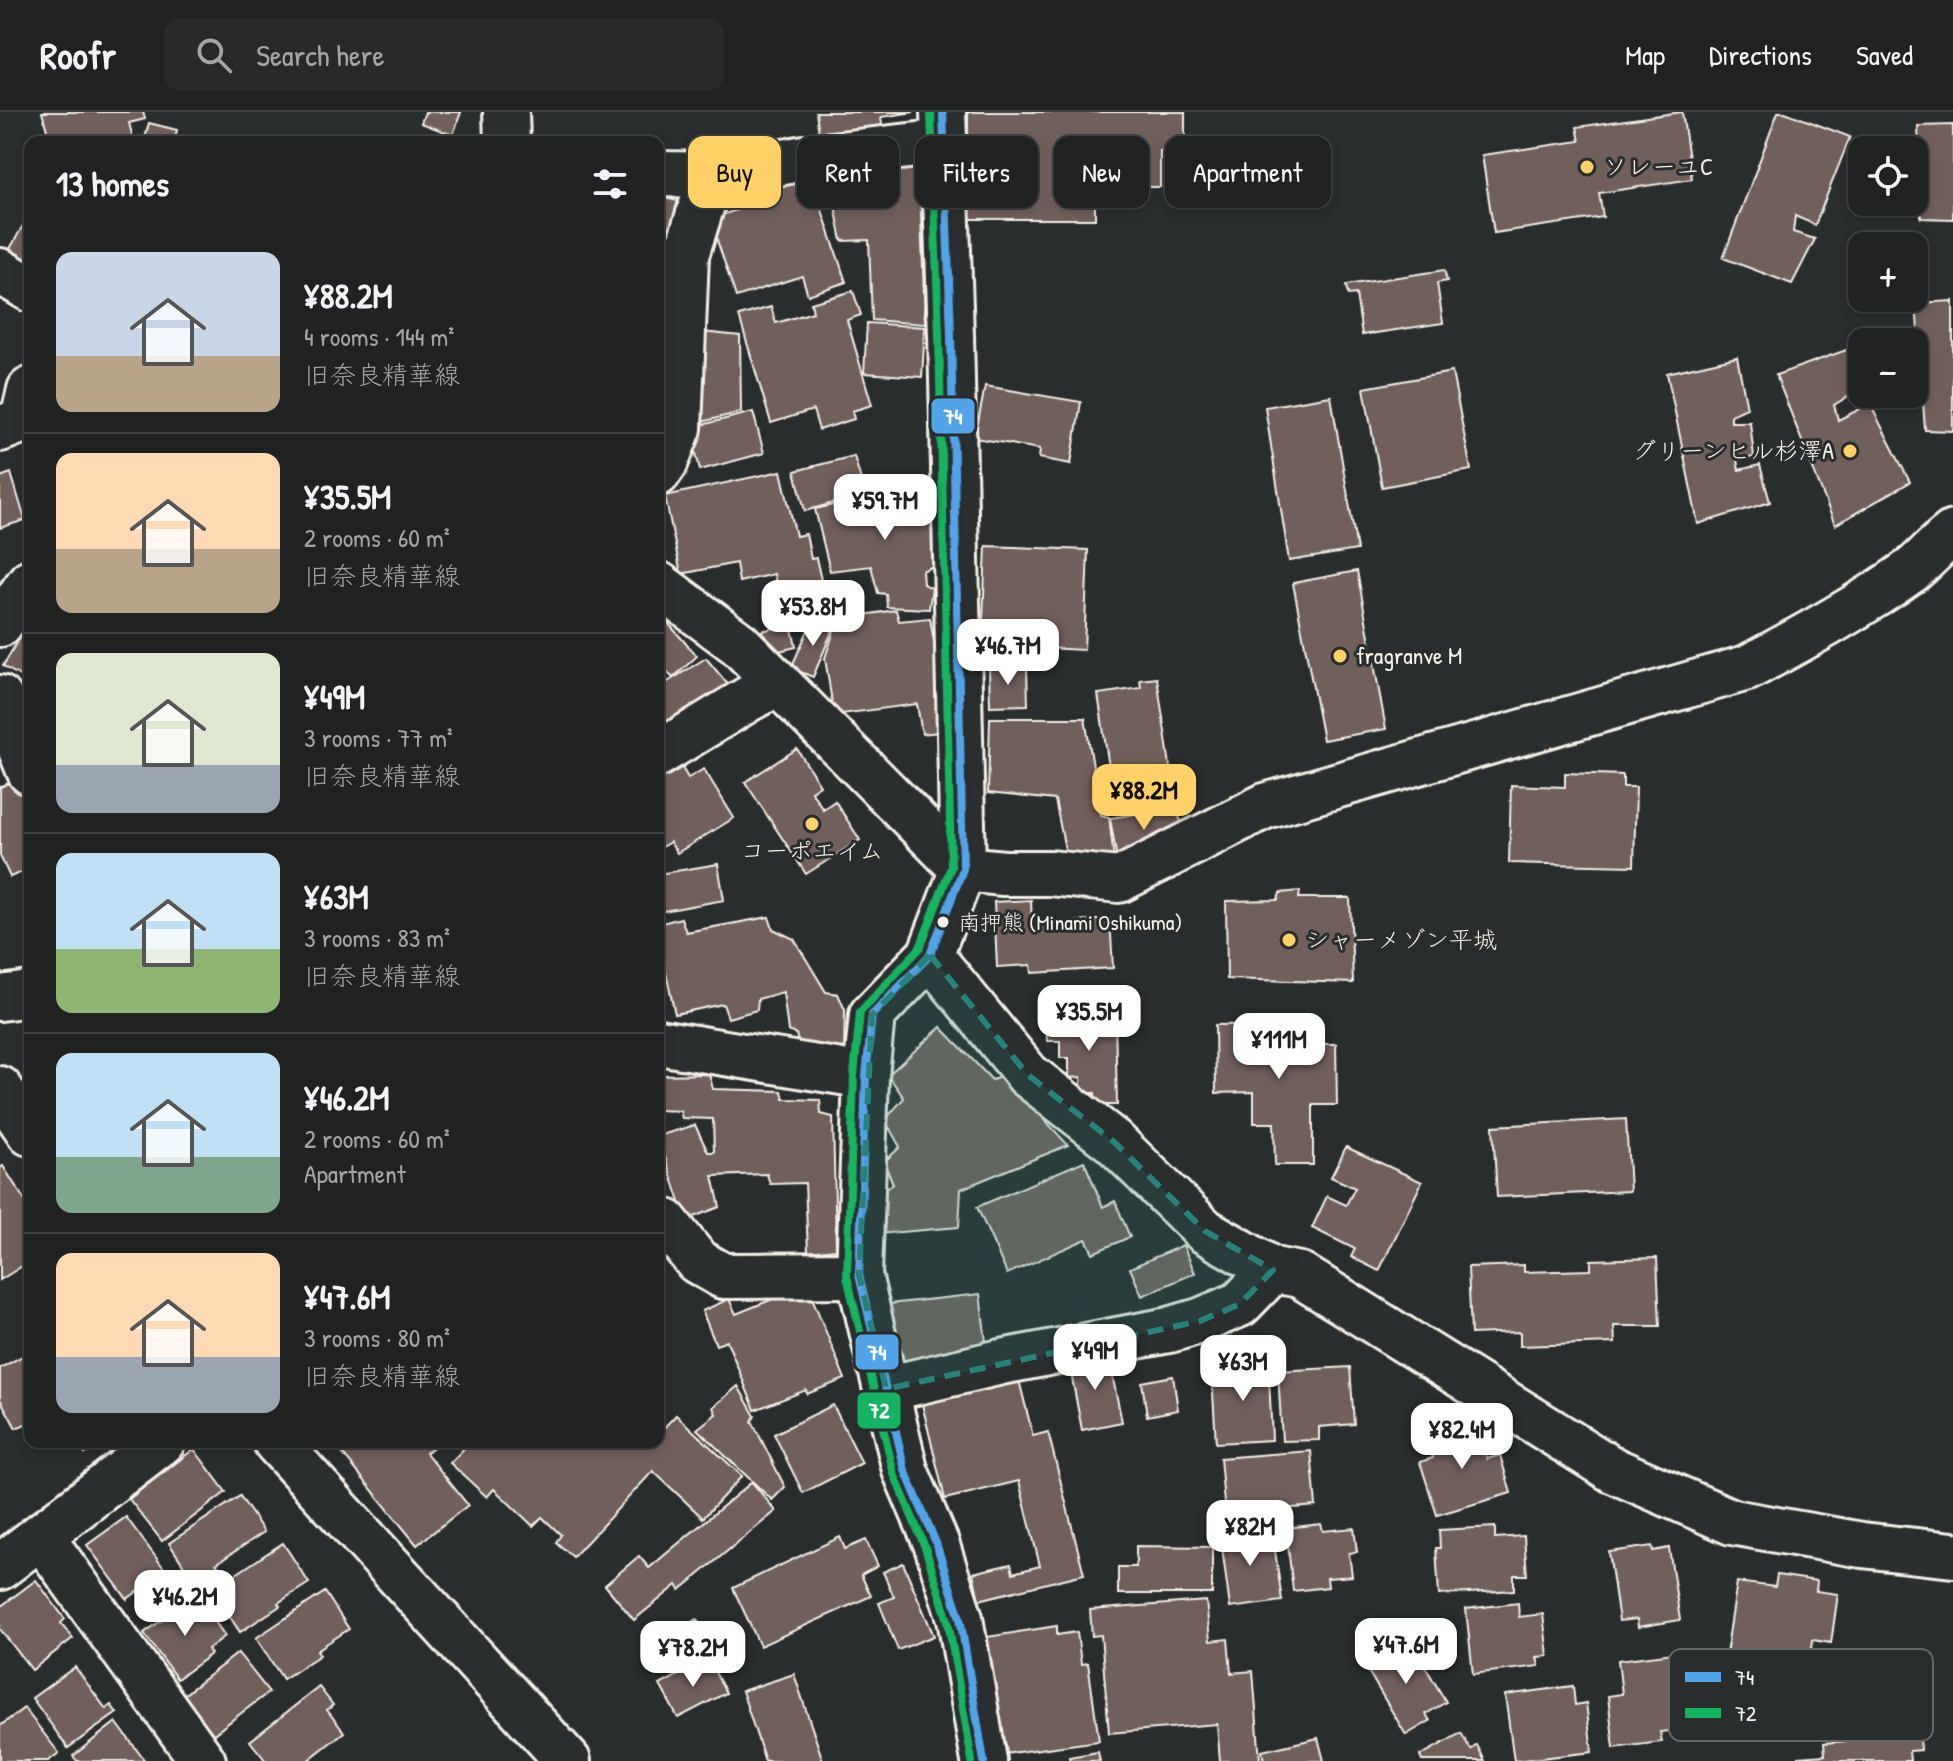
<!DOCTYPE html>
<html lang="en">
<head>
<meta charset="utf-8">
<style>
	:root { --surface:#202222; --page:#282a2a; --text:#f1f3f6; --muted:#a2a4a5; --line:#3d3f40; --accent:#ffd166 }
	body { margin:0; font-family:"Patrick Hand","Klee One",sans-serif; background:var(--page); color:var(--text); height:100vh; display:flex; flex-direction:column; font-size:30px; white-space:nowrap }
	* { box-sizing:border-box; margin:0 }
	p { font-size:26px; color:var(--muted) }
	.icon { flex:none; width:44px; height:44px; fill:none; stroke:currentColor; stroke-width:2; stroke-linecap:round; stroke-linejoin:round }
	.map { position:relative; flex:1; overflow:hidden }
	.drawer { position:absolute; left:24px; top:24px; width:640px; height:1312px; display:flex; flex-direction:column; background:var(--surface); border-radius:16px; box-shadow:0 4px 12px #0003,0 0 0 2px var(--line) }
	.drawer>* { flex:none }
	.banner { position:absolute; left:688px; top:24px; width:760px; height:72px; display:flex; gap:16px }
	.controls { position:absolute; left:1848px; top:24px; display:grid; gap:16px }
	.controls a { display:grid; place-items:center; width:80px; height:80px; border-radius:16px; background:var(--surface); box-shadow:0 4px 12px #0003,0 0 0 2px var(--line); font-size:40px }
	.price { position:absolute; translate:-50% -68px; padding:0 18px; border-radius:16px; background:#fff; color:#222; font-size:26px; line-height:52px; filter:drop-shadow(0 2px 4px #0008) }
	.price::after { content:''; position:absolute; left:50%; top:48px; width:24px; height:18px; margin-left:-12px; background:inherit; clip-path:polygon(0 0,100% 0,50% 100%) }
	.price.selected { background:var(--accent); color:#111 }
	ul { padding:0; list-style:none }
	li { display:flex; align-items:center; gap:24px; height:200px; padding:0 32px }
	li+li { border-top:2px solid var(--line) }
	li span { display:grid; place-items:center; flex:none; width:224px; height:160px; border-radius:16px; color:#555 }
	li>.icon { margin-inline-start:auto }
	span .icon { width:96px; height:96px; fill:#fffc; stroke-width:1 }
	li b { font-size:34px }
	h2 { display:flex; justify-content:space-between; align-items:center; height:96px; padding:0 32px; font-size:34px }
	.chip { padding:0 28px; border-radius:16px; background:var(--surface); box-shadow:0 4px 12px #0003,0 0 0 2px var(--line); font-size:28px; line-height:72px }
	.chip.selected { background:var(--accent); color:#111 }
	header { display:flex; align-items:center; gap:48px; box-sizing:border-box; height:112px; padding:0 40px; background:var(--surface); border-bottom:2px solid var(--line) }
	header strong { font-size:38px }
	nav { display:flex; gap:44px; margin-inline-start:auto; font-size:28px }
	.search { width:560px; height:72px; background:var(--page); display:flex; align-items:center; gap:20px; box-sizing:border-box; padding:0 28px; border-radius:16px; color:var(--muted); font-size:30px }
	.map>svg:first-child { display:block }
	.building { fill:#715e5c; stroke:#f4f1e8; stroke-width:2 }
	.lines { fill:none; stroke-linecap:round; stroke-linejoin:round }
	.minor-casing { stroke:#f4f1e8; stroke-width:50 }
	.minor { stroke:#2a2d2e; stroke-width:44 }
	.bus-1-casing { stroke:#2a2d2e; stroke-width:14 }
	.bus-2-casing { stroke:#2a2d2e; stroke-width:14 }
	.bus-1 { stroke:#53a3e8; stroke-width:8 }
	.bus-2 { stroke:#13b361; stroke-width:8 }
	.marked { fill:#26827a; fill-opacity:0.2; stroke:#26827a; stroke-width:6; stroke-dasharray:16 10; stroke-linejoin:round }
	.poi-dot { fill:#ffd166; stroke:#2a2d2e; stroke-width:3 }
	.bus-dot { fill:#f4f1e8; stroke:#2a2d2e; stroke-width:3 }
	.labels { text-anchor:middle; stroke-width:6; stroke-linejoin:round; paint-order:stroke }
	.bus-label { font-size:22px; fill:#f4f1e8; stroke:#2a2d2e; text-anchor:start }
	.poi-label { font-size:24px; fill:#f4f1e8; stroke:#2a2d2e; text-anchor:start }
	.key { fill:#2a2d2e; stroke:#676866; stroke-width:2 }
	.key-label { font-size:22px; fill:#f4f1e8 }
	.line-badge { stroke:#2a2d2e; stroke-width:3 }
	.badge-label { font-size:22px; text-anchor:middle; font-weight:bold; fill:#fff }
</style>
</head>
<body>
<header>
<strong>Roofr</strong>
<div class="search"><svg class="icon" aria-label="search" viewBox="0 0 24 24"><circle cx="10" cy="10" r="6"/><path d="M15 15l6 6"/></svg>Search here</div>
<nav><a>Map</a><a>Directions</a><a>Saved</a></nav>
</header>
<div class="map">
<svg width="1953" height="1649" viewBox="0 0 1953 1649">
	<rect width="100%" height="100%" fill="#2a2d2e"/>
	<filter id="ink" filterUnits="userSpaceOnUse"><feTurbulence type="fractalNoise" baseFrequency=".0125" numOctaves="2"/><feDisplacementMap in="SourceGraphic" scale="16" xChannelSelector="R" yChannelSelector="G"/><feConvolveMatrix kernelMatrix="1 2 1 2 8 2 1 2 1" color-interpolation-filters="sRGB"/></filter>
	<g filter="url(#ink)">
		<g class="building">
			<polygon points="42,0 143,0 145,7 129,11 134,30 50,30"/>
			<polygon points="425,0 461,0 453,23 421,11"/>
			<polygon points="816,0 914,0 881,5 883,20 820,29"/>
			<polygon points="968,0 1185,0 1185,39 1160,39 1160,75 1095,75 1095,107 968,107"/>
			<polygon points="1682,0 1692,67 1599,81 1603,105 1494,121 1482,43 1580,29 1577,15"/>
			<polygon points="1778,0 1785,0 1850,25 1815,113 1795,104 1793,120 1815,127 1792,172 1723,146"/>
			<polygon points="149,11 177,18 174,30 144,30"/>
			<polygon points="1953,13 1953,107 1921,106 1918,14"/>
			<rect x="353" y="23" width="37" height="7"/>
			<polygon points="919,47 925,212 872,208 869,128 842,129 828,59"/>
			<polygon points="795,65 799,77 813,71 846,170 808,183 802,164 736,185 710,107 761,90 756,77"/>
			<polygon points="658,85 679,89 662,170 658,169"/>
			<polygon points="30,101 30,154 7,142"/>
			<polygon points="1444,158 1447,169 1437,171 1443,211 1362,223 1356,182 1348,183 1346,173"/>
			<polygon points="853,179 861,203 847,208 872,293 852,299 854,307 819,318 813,298 771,311 739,204 771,195 776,211 813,200 811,191"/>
			<polygon points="1953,189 1953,319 1925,318 1916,191"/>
			<polygon points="867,211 925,215 922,265 864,261"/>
			<polygon points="693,219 740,224 741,300 690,313"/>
			<polygon points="1852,236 1862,264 1862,276 1834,293 1838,308 1870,292 1910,370 1835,413 1776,263"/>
			<polygon points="1737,245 1747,296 1731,303 1731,310 1750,310 1754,345 1737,348 1739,358 1760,353 1770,390 1698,412 1667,261"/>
			<polygon points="1452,260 1471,358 1382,375 1364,276"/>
			<polygon points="985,274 1081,290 1071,352 1039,346 1040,337 975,326"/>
			<polygon points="1331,284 1357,438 1289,449 1265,295"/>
			<polygon points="753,300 764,341 700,358 690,316"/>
			<polygon points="854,344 865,382 805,399 795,359"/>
			<polygon points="781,359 796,424 806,422 811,447 816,446 826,490 781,500 774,462 739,470 736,451 681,462 665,384"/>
			<polygon points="11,361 25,408 0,416 0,365"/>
			<polygon points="931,372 936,453 922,459 923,472 932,476 929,497 887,495 886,482 878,481 871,454 830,459 815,397"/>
			<polygon points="986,434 1088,438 1084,538 982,533"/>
			<polygon points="1357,459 1386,617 1323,628 1293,471"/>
			<polygon points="896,498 899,509 930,506 944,587 939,620 922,622 917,592 834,603 825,546 838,507"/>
			<polygon points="660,502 697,544 673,566 658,550 658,503"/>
			<polygon points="813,507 834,515 813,565 791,556"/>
			<polygon points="30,508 30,570 3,554"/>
			<polygon points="791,512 796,535 762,543 757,520"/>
			<polygon points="706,546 730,575 658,620 658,576"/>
			<polygon points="989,556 1027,556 1028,593 990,594"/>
			<polygon points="1157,566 1176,694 1116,702 1098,582 1141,576 1140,568"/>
			<polygon points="30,572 30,640 12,579"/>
			<polygon points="990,606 1085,606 1101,703 1109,705 1115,755 1068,752 1055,688 988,681"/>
			<polygon points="797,637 820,673 811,679 823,697 835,689 860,728 806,762 745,670"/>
			<polygon points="678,649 688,666 704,657 734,706 677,741 670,730 658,737 658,661"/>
			<polygon points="1565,661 1623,663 1623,675 1636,675 1634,754 1509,751 1511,673 1565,675"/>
			<polygon points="24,664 30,678 30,757 10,765 0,744 0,675"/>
			<polygon points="1175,696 1185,718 1118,753 1110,706"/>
			<polygon points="718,752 724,788 658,800 658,762"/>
			<polygon points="1300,779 1299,786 1350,786 1353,871 1227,867 1226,789 1278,788 1280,781"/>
			<polygon points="1031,788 1032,813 1110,807 1113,856 1032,861 1031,853 997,855 994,790"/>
			<polygon points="769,805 773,817 794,827 826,880 838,882 845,898 844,940 801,942 796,922 788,919 783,880 758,887 757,898 728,906 723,892 675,902 658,824 658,812 681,806 686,820"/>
			<polygon points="1115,904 1117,993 1096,993 1095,981 1081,981 1081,965 1069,966 1069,946 1060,946 1060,929 1047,929 1046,905"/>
			<polygon points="1303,912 1304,932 1336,932 1337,993 1313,993 1313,1053 1275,1053 1274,1011 1254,1011 1254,980 1216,981 1215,913"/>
			<polygon points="941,915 992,968 1004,964 1068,1033 961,1077 959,1115 878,1122 878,1081 893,1072 884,1050 900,1035 885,1008 904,986 888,963"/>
			<polygon points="709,962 713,977 782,979 784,987 820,988 821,1002 833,1005 836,1137 808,1140 805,1071 770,1072 767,1062 713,1064 720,1095 686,1108 658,1024 695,1013 708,1040 714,1040 713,1007 682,1006 680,999 658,998 658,963"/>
			<polygon points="1626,1007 1630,1079 1497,1085 1493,1014"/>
			<polygon points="1346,1035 1422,1070 1379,1159 1351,1145 1355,1137 1312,1116 1327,1084 1346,1093 1355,1076 1331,1065"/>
			<polygon points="1084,1049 1103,1095 1115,1089 1130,1125 1093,1141 1086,1127 1007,1162 977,1095"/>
			<polygon points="3,1054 27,1092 30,1090 30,1138 22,1143 27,1151 0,1168 0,1056"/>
			<polygon points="1183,1133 1195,1161 1142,1184 1130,1156"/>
			<polygon points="1657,1146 1660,1214 1614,1214 1615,1231 1520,1234 1520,1220 1471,1222 1468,1155 1524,1153 1524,1160 1591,1158 1591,1148"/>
			<polygon points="807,1173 845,1267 807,1282 806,1278 755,1298 727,1229 716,1233 702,1199 729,1187 736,1202"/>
			<polygon points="980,1182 987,1238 897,1259 889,1192"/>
			<polygon points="30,1240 30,1310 16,1316 0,1287 0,1256"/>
			<polygon points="1108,1243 1122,1310 1082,1318 1069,1250"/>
			<polygon points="1268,1244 1272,1328 1216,1331 1212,1264 1238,1262 1237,1245"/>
			<polygon points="1350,1255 1354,1312 1319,1315 1319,1328 1282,1329 1278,1259"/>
			<polygon points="1173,1264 1178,1298 1147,1304 1142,1270"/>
			<polygon points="1019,1268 1033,1324 1048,1320 1084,1462 979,1488 973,1461 1011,1452 1013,1461 1040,1454 1019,1369 945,1387 922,1292"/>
			<polygon points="738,1274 755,1304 752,1309 785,1375 772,1388 697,1317 716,1302 713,1295"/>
			<polygon points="833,1293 862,1351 803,1381 774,1322"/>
			<polygon points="676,1303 742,1364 703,1406 653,1359 573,1445 556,1430 561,1423 542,1405 533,1414 494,1377 487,1385 450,1351 470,1330 658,1330 658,1322"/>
			<polygon points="1461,1311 1466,1329 1481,1325 1487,1347 1500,1343 1511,1381 1437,1403 1420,1350 1433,1346 1426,1322"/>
			<polygon points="76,1330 101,1330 85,1342"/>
			<polygon points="333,1330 439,1330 426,1341 468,1393 417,1433"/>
			<polygon points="194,1337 226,1380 162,1429 129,1387"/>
			<polygon points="1311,1339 1316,1394 1225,1402 1220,1346"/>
			<polygon points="752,1370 776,1399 680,1478 677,1473 634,1508 605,1473 639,1444 649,1456"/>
			<polygon points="240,1384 264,1420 216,1452 220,1456 196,1472 169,1431"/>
			<polygon points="126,1405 166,1459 127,1487 87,1433"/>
			<polygon points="1321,1412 1323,1419 1354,1416 1357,1440 1349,1441 1352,1464 1327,1466 1328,1475 1293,1479 1286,1416"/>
			<polygon points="1263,1415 1266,1439 1275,1438 1282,1489 1230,1496 1220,1420"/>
			<polygon points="1495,1415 1495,1426 1524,1424 1527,1463 1514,1463 1514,1478 1439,1483 1436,1436 1440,1436 1439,1418"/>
			<polygon points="840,1425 845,1437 866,1428 878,1454 861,1463 871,1484 760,1534 733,1476"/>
			<polygon points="283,1431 309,1471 278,1491 280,1494 240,1520 212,1478"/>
			<polygon points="1136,1434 1212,1435 1212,1482 1118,1482 1118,1455 1136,1455"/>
			<polygon points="1652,1434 1653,1439 1669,1436 1680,1508 1638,1515 1637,1507 1619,1509 1609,1440"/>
			<polygon points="903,1451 934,1524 898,1538 879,1491 894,1485 883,1460"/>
			<polygon points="1777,1463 1817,1469 1816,1479 1838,1482 1831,1531 1813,1528 1810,1553 1770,1547 1769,1556 1725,1549 1737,1470 1775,1475"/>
			<polygon points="36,1468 65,1507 61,1511 73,1526 32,1558 0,1517 0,1495"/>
			<polygon points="325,1480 349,1517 317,1538 320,1543 283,1567 256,1526"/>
			<polygon points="1206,1489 1210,1529 1228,1527 1231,1561 1253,1559 1260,1649 1220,1649 1217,1612 1109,1621 1101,1523 1092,1524 1090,1498"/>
			<polygon points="201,1490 225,1524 208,1537 211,1542 177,1567 144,1521 182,1494 186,1501"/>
			<polygon points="1518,1491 1519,1505 1543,1502 1548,1544 1537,1545 1539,1554 1473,1562 1466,1497"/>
			<polygon points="697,1507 715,1542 675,1563 656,1529"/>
			<polygon points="1057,1514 1057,1523 1077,1520 1081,1552 1088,1551 1099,1629 1004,1642 987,1525"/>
			<polygon points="1409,1527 1446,1590 1426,1602 1430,1609 1406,1623 1365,1554"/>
			<polygon points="238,1541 269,1580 211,1624 181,1585"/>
			<polygon points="1673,1541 1683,1617 1660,1620 1662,1630 1614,1636 1608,1584 1622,1582 1618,1548"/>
			<polygon points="1928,1544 1934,1586 1892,1592 1887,1550"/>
			<polygon points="708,1547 726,1581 678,1606 660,1573"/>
			<polygon points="75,1555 106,1597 111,1593 117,1601 68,1636 32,1586"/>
			<polygon points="794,1562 823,1649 765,1649 742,1579"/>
			<polygon points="1573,1574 1575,1593 1586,1591 1592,1640 1514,1649 1505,1583"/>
			<polygon points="319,1575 333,1593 327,1598 344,1620 307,1649 266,1649 250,1629"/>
			<polygon points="1906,1591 1909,1618 1919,1617 1921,1638 1909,1639 1910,1649 1799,1649 1799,1645 1825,1643 1824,1631 1845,1629 1843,1612 1875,1609 1873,1595"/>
			<polygon points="24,1596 59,1641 48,1649 0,1649 0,1614"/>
			<polygon points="116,1610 145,1649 77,1649 73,1644"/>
			<polygon points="1461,1621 1471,1638 1477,1633 1485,1649 1422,1649 1420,1644"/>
			<polygon points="1318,1626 1324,1649 1264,1649 1262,1639"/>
			<polygon points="1098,1640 1100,1649 1070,1649 1069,1645"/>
		</g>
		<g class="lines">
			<g class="minor-casing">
				<g id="minor">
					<polyline points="506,0 507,30"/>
					<polyline points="943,0 951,223 963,757 930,843 872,903 866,964 859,1163 905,1358 936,1431 960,1506 984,1649"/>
					<polyline points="658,62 717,63 804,46 944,30"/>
					<polyline points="0,159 30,177"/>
					<polyline points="0,317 23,308 30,278"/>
					<polyline points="658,361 665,351 679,316 686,143 704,86 717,63"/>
					<path d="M658,472L739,532L963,757L1004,761H1050L1119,768L1265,694L1747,556C1803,526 1860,495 1912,458C1926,447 1938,432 1953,421"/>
					<polyline points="0,512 30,470"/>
					<polyline points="0,586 30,660"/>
					<polyline points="658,642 750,586 778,571"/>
					<polyline points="930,843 1028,963 1113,1029 1205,1119 1273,1158 1300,1163 1613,1358 1732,1410 1862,1433 1953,1443"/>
					<polyline points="0,886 30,882"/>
					<polyline points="658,930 866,964"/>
					<polyline points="0,977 30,1021"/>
					<polyline points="658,1113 666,1110 697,1149 723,1164 859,1163"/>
					<polyline points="886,1277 1001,1250 1169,1218 1200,1209 1240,1192 1273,1158"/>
					<polyline points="276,1330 568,1649"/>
					<polyline points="41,1424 203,1649"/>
					<polyline points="0,1455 162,1330"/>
				</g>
			</g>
			<use href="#minor" class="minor"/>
			<g class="bus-1-casing">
				<polyline id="bus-1" points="943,0 951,223 963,757 930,843 872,903 866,964 859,1163 905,1358 936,1431 960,1506 984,1649"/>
			</g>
			<g class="bus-2-casing">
				<polyline id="bus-2" points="931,0 939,223 951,755 920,836 860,900 854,964 847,1164 894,1362 925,1435 948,1509 972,1649"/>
			</g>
			<use href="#bus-1" class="bus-1"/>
			<use href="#bus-2" class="bus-2"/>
		</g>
	</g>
	<path class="marked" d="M930,843L1028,963L1113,1029L1205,1119L1273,1158L1240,1192L1200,1209L886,1277L859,1163L872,903Z"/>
	<g class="poi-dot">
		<circle cx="1587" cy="55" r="8"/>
		<circle cx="1850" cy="339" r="8"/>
		<circle cx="1340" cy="544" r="8"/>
		<circle cx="812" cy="712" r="8"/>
		<circle cx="1289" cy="828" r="8"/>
	</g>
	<circle class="bus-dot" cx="943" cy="810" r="7"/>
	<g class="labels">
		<g class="bus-label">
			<text x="958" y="818">南押熊 (Minami Oshikuma)</text>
		</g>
		<g class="poi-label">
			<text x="1603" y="63">ソレーユC</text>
			<text x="1834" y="347" text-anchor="end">グリーンヒル杉澤A</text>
			<text x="1356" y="552">fragranve M</text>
			<text x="812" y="747" text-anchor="middle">コーポエイム</text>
			<text x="1305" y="836">シャーメゾン平城</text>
		</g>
	</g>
	<rect x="1669" y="1537" width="264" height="92" rx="12" class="key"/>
	<rect x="1685" y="1560" width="36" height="10" fill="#53a3e8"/>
	<rect x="1685" y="1596" width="36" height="10" fill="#13b361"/>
	<g class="key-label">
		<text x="1735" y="1573">74</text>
		<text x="1735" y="1609">72</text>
	</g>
	<g class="line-badge">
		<rect x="930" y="285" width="46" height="38" rx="8" fill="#53a3e8"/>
		<rect x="854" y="1221" width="46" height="38" rx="8" fill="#53a3e8"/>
		<rect x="856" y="1279" width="46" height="39" rx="8" fill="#13b361"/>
	</g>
	<g class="badge-label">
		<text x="953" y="312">74</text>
		<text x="877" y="1248">74</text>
		<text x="879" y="1306">72</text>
	</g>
</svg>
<div class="controls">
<a><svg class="icon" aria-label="locate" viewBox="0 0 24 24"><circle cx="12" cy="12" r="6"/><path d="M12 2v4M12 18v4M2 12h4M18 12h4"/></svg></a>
<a>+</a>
<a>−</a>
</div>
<b class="price" style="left:885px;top:430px">¥59.7M</b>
<b class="price" style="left:813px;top:536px">¥53.8M</b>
<b class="price" style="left:1008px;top:575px">¥46.7M</b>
<b class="price selected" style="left:1144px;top:720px">¥88.2M</b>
<b class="price" style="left:1089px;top:941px">¥35.5M</b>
<b class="price" style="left:1279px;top:969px">¥111M</b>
<b class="price" style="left:1095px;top:1280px">¥49M</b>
<b class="price" style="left:1243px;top:1291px">¥63M</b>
<b class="price" style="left:1462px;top:1359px">¥82.4M</b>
<b class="price" style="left:1250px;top:1456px">¥82M</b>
<b class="price" style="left:185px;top:1526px">¥46.2M</b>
<b class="price" style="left:1406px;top:1574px">¥47.6M</b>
<b class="price" style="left:693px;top:1577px">¥78.2M</b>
<div class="banner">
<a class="chip selected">Buy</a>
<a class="chip">Rent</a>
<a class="chip">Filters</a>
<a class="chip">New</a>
<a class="chip">Apartment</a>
</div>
<section class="drawer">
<h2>13 homes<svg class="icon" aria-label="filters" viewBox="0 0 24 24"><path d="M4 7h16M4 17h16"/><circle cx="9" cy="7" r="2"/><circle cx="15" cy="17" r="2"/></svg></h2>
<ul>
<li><span style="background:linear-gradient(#c9d6e8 65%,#b9a48a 0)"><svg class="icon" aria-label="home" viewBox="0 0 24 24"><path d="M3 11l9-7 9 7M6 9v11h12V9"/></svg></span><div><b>¥88.2M</b><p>4 rooms · 144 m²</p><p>旧奈良精華線</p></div></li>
<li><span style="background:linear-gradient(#ffd9b3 60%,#b9a48a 0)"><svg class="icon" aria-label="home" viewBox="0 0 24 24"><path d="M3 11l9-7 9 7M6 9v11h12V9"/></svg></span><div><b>¥35.5M</b><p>2 rooms · 60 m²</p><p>旧奈良精華線</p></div></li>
<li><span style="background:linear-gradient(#dfe7d0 70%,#9aa5b1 0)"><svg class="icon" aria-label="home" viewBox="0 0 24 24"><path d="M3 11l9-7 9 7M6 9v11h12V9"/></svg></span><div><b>¥49M</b><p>3 rooms · 77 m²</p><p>旧奈良精華線</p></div></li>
<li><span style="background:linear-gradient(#bfe0f5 60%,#8fb573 0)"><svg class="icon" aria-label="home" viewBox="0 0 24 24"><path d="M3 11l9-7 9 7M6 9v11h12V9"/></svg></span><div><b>¥63M</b><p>3 rooms · 83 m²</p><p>旧奈良精華線</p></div></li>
<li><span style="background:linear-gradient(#bfe0f5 65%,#7fa58c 0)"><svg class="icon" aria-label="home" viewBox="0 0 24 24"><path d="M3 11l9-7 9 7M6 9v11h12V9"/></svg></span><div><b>¥46.2M</b><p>2 rooms · 60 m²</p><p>Apartment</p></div></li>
<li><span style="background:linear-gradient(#ffd9b3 65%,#9aa5b1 0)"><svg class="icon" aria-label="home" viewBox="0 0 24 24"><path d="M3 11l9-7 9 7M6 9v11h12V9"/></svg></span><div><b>¥47.6M</b><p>3 rooms · 80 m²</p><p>旧奈良精華線</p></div></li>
</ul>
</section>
</div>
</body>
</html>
